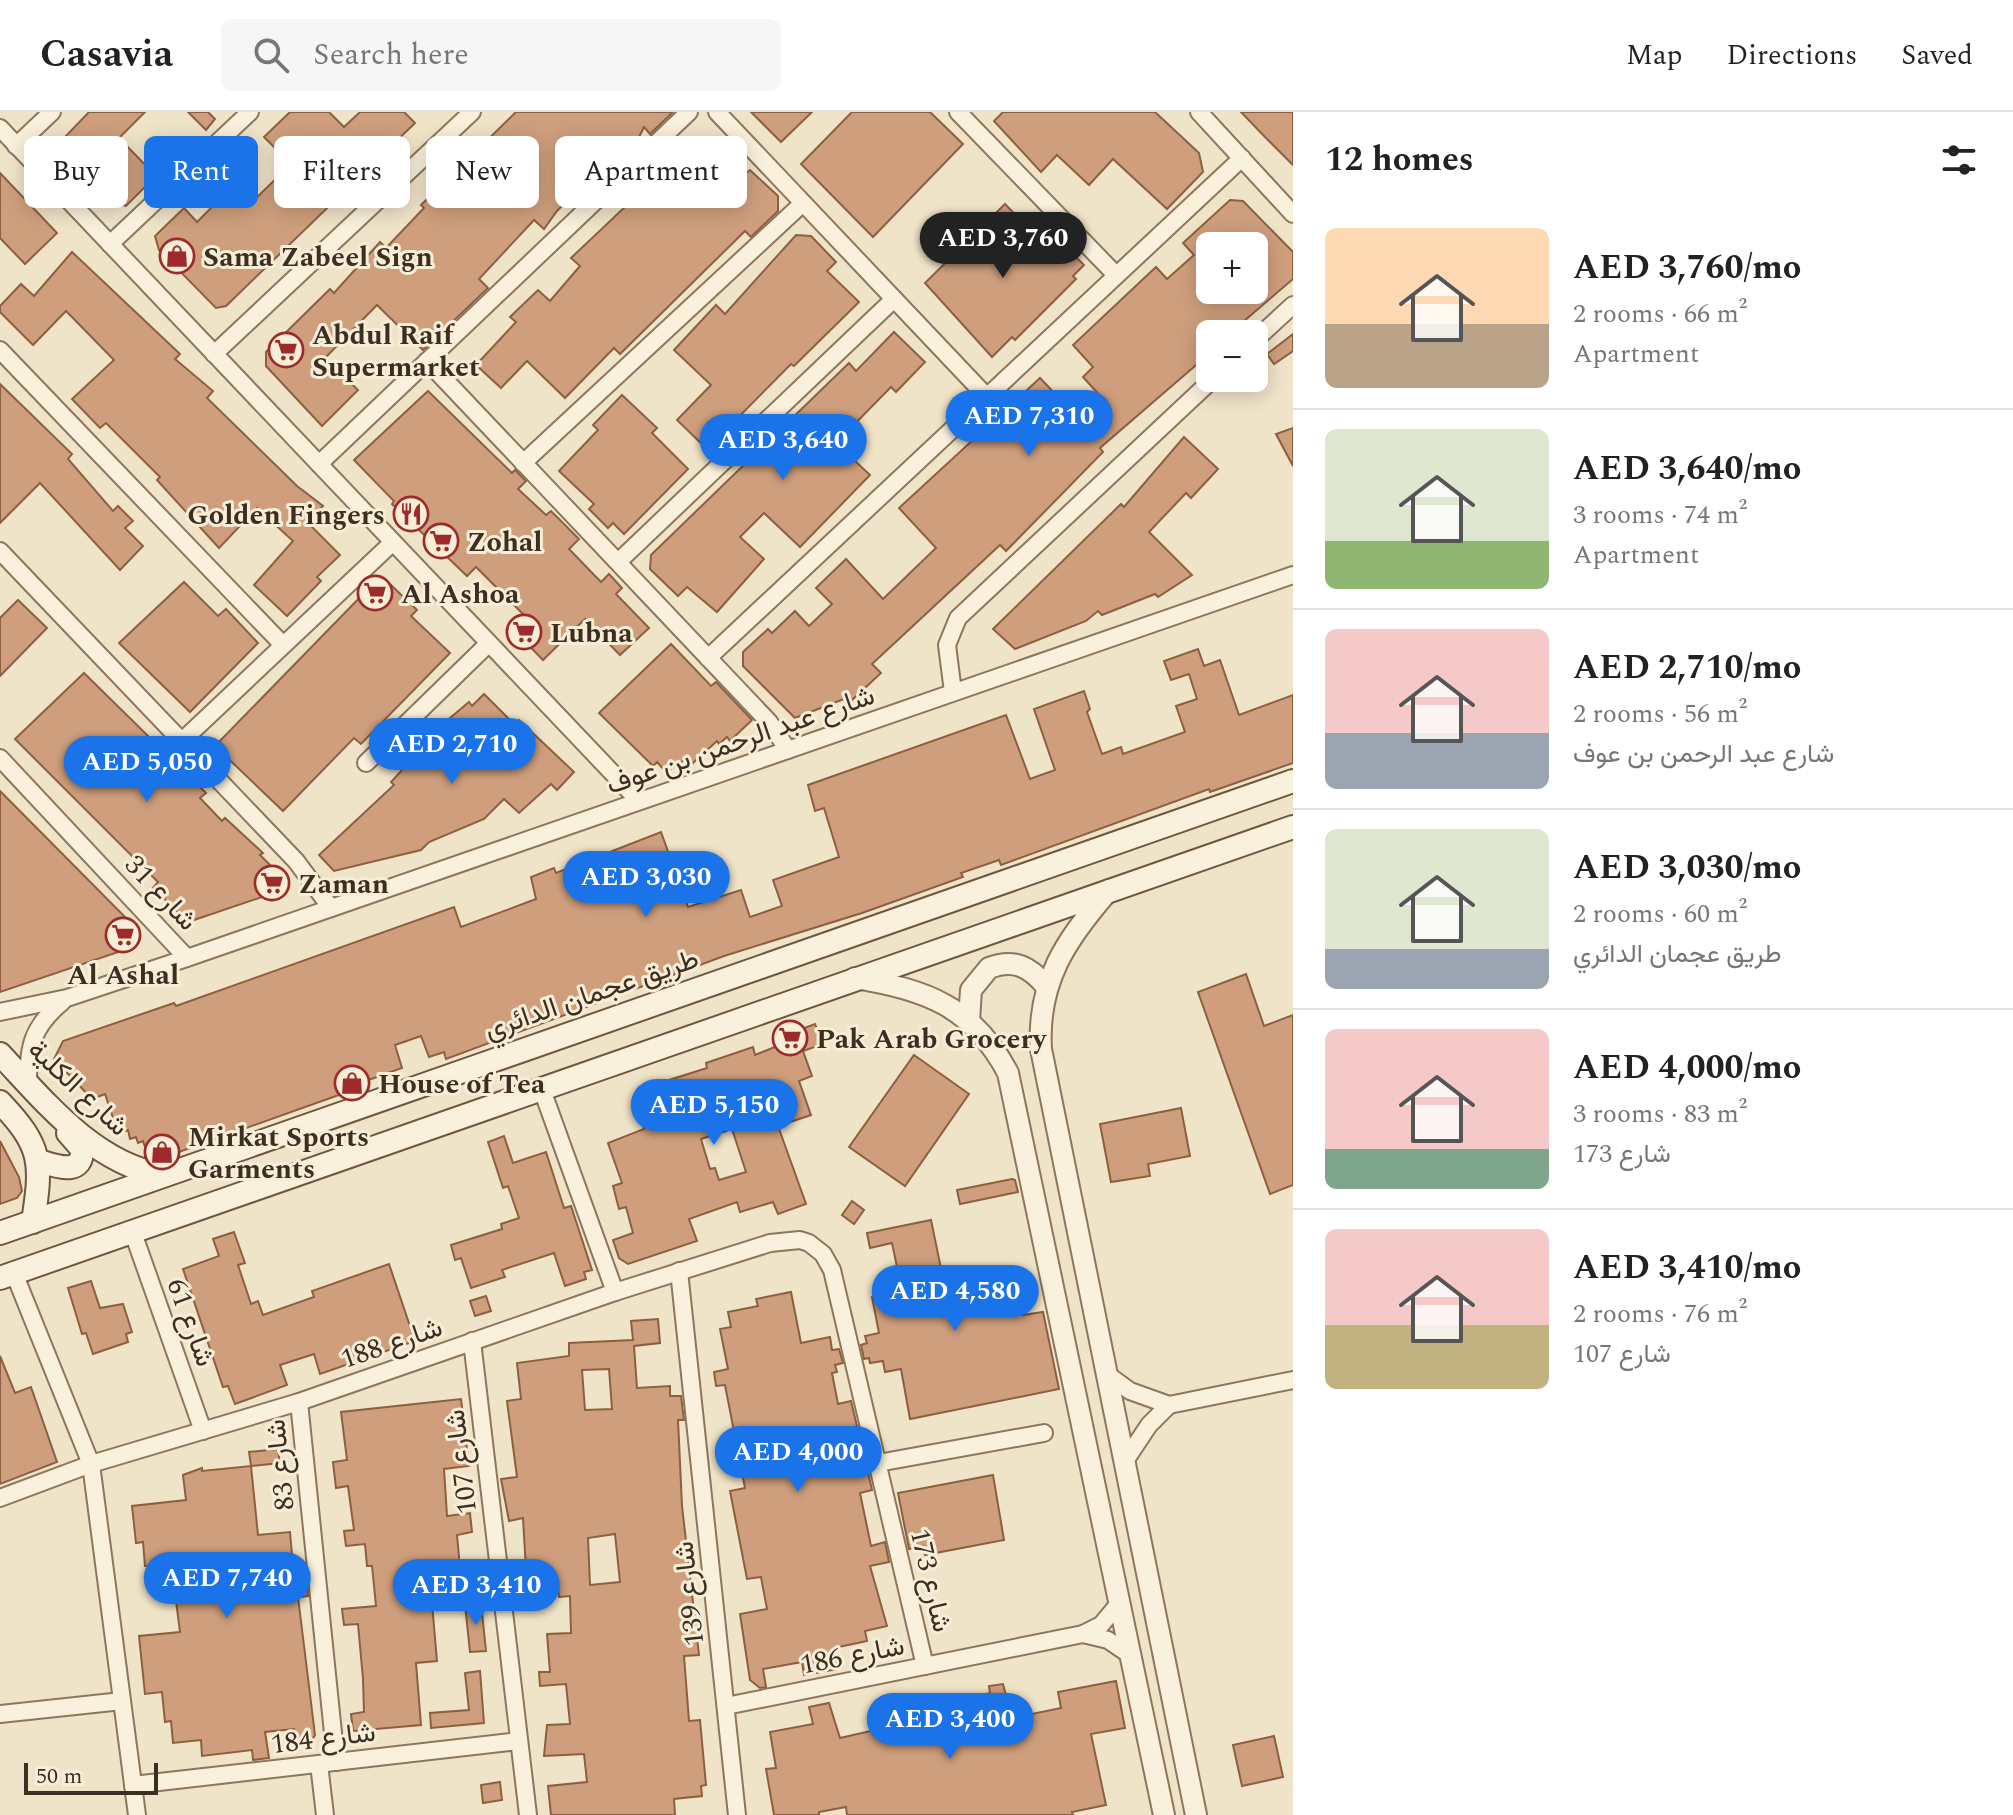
<!DOCTYPE html>
<html lang="en">
<head>
<meta charset="utf-8">
<style>
	:root { --surface:#fff; --page:#f6f6f6; --text:#222; --muted:#767676; --line:#e0e0e0; --accent:#1a73e8 }
	body { margin:0; font-family:Spectral,Vazirmatn,serif; background:var(--page); color:var(--text); height:100vh; display:flex; flex-direction:column; font-size:30px; white-space:nowrap }
	* { box-sizing:border-box; margin:0 }
	p { font-size:26px; color:var(--muted) }
	.icon { flex:none; width:44px; height:44px; fill:none; stroke:currentColor; stroke-width:2; stroke-linecap:round; stroke-linejoin:round }
	.map { position:relative; flex:1; overflow:hidden }
	.details { display:flex; flex-direction:column; background:var(--surface); width:720px }
	.details>* { flex:none }
	.hud { position:absolute; left:24px; top:24px; width:760px; height:72px; display:flex; gap:16px }
	.fabs { position:absolute; left:1196px; top:120px; display:grid; gap:16px }
	.fabs a { display:grid; place-items:center; width:72px; height:72px; border-radius:12px; background:var(--surface); box-shadow:0 4px 20px #0003; font-size:40px }
	.scale { position:absolute; left:24px; bottom:20px; width:134px; box-sizing:border-box; padding-left:8px; border:4px solid #3d2e20; border-top:0; font-size:22px; line-height:28px; white-space:nowrap; color:#3d2e20; -webkit-text-stroke:6px #f7eed8; paint-order:stroke }
	.price { position:absolute; translate:-50% -68px; padding:0 18px; border-radius:28px; background:var(--accent); color:#fff; font-size:26px; line-height:52px; filter:drop-shadow(0 2px 4px #0008) }
	.price::after { content:''; position:absolute; left:50%; top:48px; width:24px; height:18px; margin-left:-12px; background:inherit; clip-path:polygon(0 0,100% 0,50% 100%) }
	.price.current { background:#222; color:#fff }
	ul { padding:0; list-style:none }
	li { display:flex; align-items:center; gap:24px; height:200px; padding:0 32px }
	li+li { border-top:2px solid var(--line) }
	li span { display:grid; place-items:center; flex:none; width:224px; height:160px; border-radius:12px; color:#555 }
	li>.icon { margin-inline-start:auto }
	span .icon { width:96px; height:96px; fill:#fffc; stroke-width:1 }
	li b { font-size:34px }
	h2 { display:flex; justify-content:space-between; align-items:center; height:96px; padding:0 32px; font-size:34px }
	.tag { padding:0 28px; border-radius:12px; background:var(--surface); box-shadow:0 4px 20px #0003; font-size:28px; line-height:72px }
	.tag.current { background:var(--accent); color:#fff }
	header { display:flex; align-items:center; gap:48px; box-sizing:border-box; height:112px; padding:0 40px; background:var(--surface); border-bottom:2px solid var(--line) }
	header strong { font-size:38px }
	nav { display:flex; gap:44px; margin-inline-start:auto; font-size:28px }
	.search { width:560px; height:72px; background:var(--page); display:flex; align-items:center; gap:20px; box-sizing:border-box; padding:0 28px; border-radius:12px; color:var(--muted); font-size:30px }
	main { display:flex; flex:1; min-height:0 }
	.map>svg:first-child { display:block }
	.building { fill:#cf9f7d; stroke:#8d5f41; stroke-width:2; fill-rule:evenodd }
	.lines { fill:none; stroke-linecap:round; stroke-linejoin:round }
	.minor-casing { stroke:#8d765c; stroke-width:20 }
	.tertiary-casing { stroke:#8d765c; stroke-width:24 }
	.secondary-casing { stroke:#6f573f; stroke-width:26 }
	.minor { stroke:#faf1dc; stroke-width:16 }
	.tertiary { stroke:#faf1dc; stroke-width:20 }
	.secondary { stroke:#faf1dc; stroke-width:22 }
	.labels { text-anchor:middle; stroke-width:6; stroke-linejoin:round; paint-order:stroke }
	.poi-label { font-size:28px; font-weight:bold; fill:#3d2e20; stroke:#f7eed8; text-anchor:start }
	.street-label { font-size:28px; fill:#3d2e20; stroke:#f7eed8 }
</style>
</head>
<body>
<header>
<strong>Casavia</strong>
<div class="search"><svg class="icon" aria-label="search" viewBox="0 0 24 24"><circle cx="10" cy="10" r="6"/><path d="M15 15l6 6"/></svg>Search here</div>
<nav><a>Map</a><a>Directions</a><a>Saved</a></nav>
</header>
<main>
<div class="map">
<svg width="1293" height="1703" viewBox="0 0 1293 1703">
	<rect width="100%" height="100%" fill="#f0e4c8"/>
	<g class="building">
		<polygon points="89,0 145,0 119,26 156,64 126,94 115,91 64,36 63,27"/>
		<polygon points="188,0 208,0 215,7 206,18"/>
		<polygon points="290,0 329,0 344,15 360,0 404,0 415,11 226,194 216,196 159,138 155,124 184,96 197,110 220,87 209,76 222,64 250,92 291,52 264,25"/>
		<polygon points="516,0 673,0 650,22 644,15 637,29 633,28 607,54 605,51 557,99 544,117 534,108 479,167 488,176 423,238 377,193 325,246 358,278 322,314 266,254 266,240 330,177 334,181 380,130 386,136 424,96 421,93"/>
		<polygon points="751,0 812,0 781,30"/>
		<polygon points="852,0 930,0 963,32 873,125 801,52"/>
		<polygon points="1003,0 1155,0 1199,41 1203,60 1167,97 1113,47 1089,73 1057,43 1041,60 994,9"/>
		<polygon points="1241,0 1293,0 1293,53 1265,25"/>
		<polygon points="704,26 743,64 750,58 778,84 778,99 751,125 745,119 620,242 614,236 565,286 527,249 501,276 476,253 516,210 510,205 538,178 550,189 580,154 571,146 665,57 670,61"/>
		<polygon points="0,61 57,121 25,152 0,126"/>
		<path d="M1230,88L1243,89L1293,140V167L1229,222H1210V241L1100,336L1103,340L1006,439L1000,433L872,552L881,561L852,588L849,585L795,606L743,554V540L768,517L772,521L795,499L809,514L832,492L816,476L846,447L883,487L936,436L899,396L1040,266L1079,307L1102,286L1083,265L1093,255L1073,233L1156,155L1167,167L1194,143L1183,131ZM1210,134H1254V178H1210Z"/>
		<polygon points="1005,92 1046,134 1055,125 1084,153 1073,164 1076,167 1015,228 1012,225 992,245 925,171"/>
		<polygon points="796,123 811,124 836,150 827,159 859,190 794,254 791,252 707,337 677,308 711,273 674,238 716,193 725,202"/>
		<polygon points="72,140 180,242 175,247 213,279 207,286 297,374 323,394 308,411 340,443 317,465 321,469 287,504 254,473 293,429 257,396 219,436 157,368 160,365 106,311 100,316 72,287 114,248 66,199 33,233 0,200 0,194 21,172 34,184"/>
		<polygon points="894,220 925,250 896,280 891,275 836,331 870,363 800,435 764,401 740,425 764,447 717,500 687,475 678,484 650,457 651,443 849,251 856,259"/>
		<polygon points="1293,222 1293,239 1274,252 1267,242"/>
		<polygon points="0,272 72,342 68,347 113,399 118,394 133,409 125,416 143,434 120,458 40,371 0,411"/>
		<polygon points="428,279 512,361 515,358 526,369 518,377 546,403 551,399 579,427 569,437 601,470 609,462 622,476 616,482 649,516 620,543 585,507 543,548 513,517 526,505 476,455 467,464 392,392 394,389 354,348"/>
		<polygon points="622,283 657,316 652,321 688,357 624,422 613,411 608,416 589,397 594,392 559,359 598,318 593,313"/>
		<polygon points="1293,316 1293,354 1276,322"/>
		<polygon points="1184,325 1218,357 1191,386 1186,381 1149,420 1192,463 1158,485 1155,482 1102,503 1098,499 1086,509 1015,537 993,517 1121,392 1124,395"/>
		<polygon points="184,470 218,504 226,497 258,531 190,600 119,531"/>
		<polygon points="390,472 417,498 411,504 450,541 361,632 354,626 283,699 215,634 370,475"/>
		<polygon points="18,488 47,516 0,564 0,506"/>
		<polygon points="671,532 711,574 716,570 752,608 730,629 727,625 719,632 717,629 693,651 688,646 666,660 657,650 653,654 599,601"/>
		<polygon points="1198,537 1204,554 1220,548 1239,603 1293,583 1293,651 1210,680 1209,677 1001,753 999,748 961,761 963,765 862,801 724,844 446,947 444,940 429,945 421,924 395,933 402,956 363,970 364,974 162,1046 160,1041 154,1043 152,1036 146,1038 143,1029 138,1031 136,1025 130,1027 128,1018 123,1020 121,1013 116,1015 105,982 92,987 54,947 63,929 174,891 176,894 454,795 461,815 536,787 531,765 554,756 556,761 661,720 688,795 741,778 750,805 782,794 773,768 839,745 824,696 815,699 808,673 1006,603 1030,667 1055,658 1034,597 1084,579 1090,597 1087,600 1102,642 1121,635 1123,642 1185,620 1176,594 1197,587 1189,562 1171,568 1164,549"/>
		<polygon points="84,561 206,681 200,686 222,709 225,706 263,741 260,743 284,767 268,783 188,810 153,776 158,770 15,627"/>
		<polygon points="484,582 515,613 519,608 574,660 557,678 551,672 519,701 504,687 484,707 429,730 421,738 334,759 319,743 394,673 391,670 450,606 469,590 472,594"/>
		<polygon points="0,679 137,817 133,835 0,880"/>
		<polygon points="1246,862 1264,914 1293,903 1293,1073 1270,1082 1198,880"/>
		<path d="M815,912L823,932L803,939L812,964L799,969L811,1003L778,1014L806,1092L778,1102L773,1090L740,1100L737,1090L689,1107L697,1129L628,1152L619,1146L613,1128L633,1121L626,1095L619,1097L613,1074L622,1071L608,1031L644,1017L643,1013L679,1002L669,968L707,956L706,951L753,935L755,943L785,931L783,924ZM732,1017L746,1060L719,1068L715,1056L710,1057L701,1027Z"/>
		<polygon points="914,943 969,982 905,1074 849,1035"/>
		<polygon points="1181,996 1190,1044 1148,1052 1150,1064 1111,1070 1100,1012"/>
		<polygon points="504,1024 513,1051 546,1040 564,1096 571,1094 592,1158 584,1160 586,1167 565,1174 554,1141 502,1158 505,1165 471,1176 461,1146 455,1148 451,1133 502,1117 501,1112 519,1106 508,1074 503,1076 488,1030"/>
		<polygon points="0,1029 19,1065 22,1079 17,1086 0,1092"/>
		<polygon points="1012,1067 1015,1068 1018,1080 960,1092 957,1078"/>
		<polygon points="852,1089 864,1098 854,1112 842,1103"/>
		<polygon points="931,1108 944,1171 976,1164 978,1173 1004,1168 1005,1174 1017,1172 1023,1203 1043,1200 1059,1277 910,1307 901,1257 885,1260 883,1249 870,1251 869,1246 864,1247 861,1233 867,1231 865,1224 879,1221 872,1185 902,1179 892,1131 870,1136 867,1121"/>
		<polygon points="234,1120 245,1151 238,1153 251,1192 258,1189 263,1203 314,1185 312,1179 389,1152 415,1229 320,1262 314,1242 280,1253 287,1273 235,1292 228,1274 223,1275 183,1157 219,1144 213,1127"/>
		<polygon points="91,1169 100,1196 123,1192 132,1220 126,1222 128,1230 93,1242 86,1221 82,1222 68,1176"/>
		<polygon points="791,1180 801,1231 830,1225 832,1238 839,1237 843,1251 835,1253 837,1260 832,1261 838,1292 851,1289 872,1378 860,1381 871,1434 885,1430 889,1450 870,1454 887,1514 865,1519 867,1529 834,1536 838,1557 804,1563 802,1550 763,1557 766,1575 760,1576 750,1568 740,1502 767,1497 761,1465 747,1467 730,1379 745,1376 725,1273 716,1274 714,1260 728,1257 720,1217 731,1215 728,1200 758,1194 756,1187"/>
		<polygon points="486,1184 491,1199 475,1204 470,1189"/>
		<path d="M658,1207L660,1231L634,1234L637,1276L670,1274V1284H681L684,1308H678L682,1394L699,1543L684,1544L689,1609L700,1608L706,1673L701,1674L702,1684L674,1687L675,1703H551L548,1674L587,1670L584,1642L544,1644L547,1613L570,1612L566,1572L540,1574L539,1560H550L547,1522L571,1521L570,1484L559,1485L558,1474L527,1476L523,1406L509,1409L501,1367L517,1365L507,1289L521,1287L517,1251L569,1244V1231L633,1228L631,1209ZM609,1257L612,1297L585,1298L582,1258ZM615,1422L620,1470L590,1473L588,1426Z"/>
		<polygon points="0,1244 15,1281 31,1275 57,1350 0,1372"/>
		<polygon points="461,1287 469,1354 444,1357 447,1404 470,1401 472,1420 457,1423 462,1477 431,1480 437,1549 416,1551 421,1613 353,1619 351,1602 364,1600 363,1567 358,1512 344,1513 342,1497 376,1494 372,1454 367,1454 365,1432 346,1434 344,1419 354,1418 348,1374 336,1376 333,1350 347,1348 341,1300"/>
		<polygon points="278,1337 280,1351 251,1354 249,1340"/>
		<polygon points="251,1354 258,1423 290,1420 294,1466 306,1465 308,1484 298,1485 315,1623 309,1634 296,1634 294,1617 265,1620 269,1646 253,1648 252,1638 202,1644 201,1628 173,1631 171,1609 165,1610 162,1580 145,1582 139,1524 180,1520 175,1481 183,1480 179,1450 145,1454 143,1430 136,1431 132,1394 186,1388 183,1363 202,1356 202,1359"/>
		<polygon points="993,1363 1004,1428 925,1443 923,1434 909,1437 898,1381"/>
		<polygon points="481,1490 486,1539 470,1540 465,1492"/>
		<polygon points="480,1559 484,1611 431,1616 430,1601 469,1598 465,1561"/>
		<polygon points="1116,1569 1125,1616 1091,1622 1106,1693 1072,1700 1073,1703 847,1703 846,1695 819,1700 819,1703 774,1703 766,1657 776,1656 770,1620 813,1612 809,1595 829,1591 840,1626 875,1618 871,1599 887,1595 893,1623 951,1611 949,1601 973,1596 971,1585 990,1581 989,1574 1003,1572 1012,1606 1061,1596 1058,1580"/>
		<polygon points="1274,1624 1283,1665 1242,1674 1233,1633"/>
		<polygon points="500,1670 502,1688 483,1691 481,1673"/>
	</g>
	<g class="lines">
		<g class="minor-casing">
			<g id="minor">
				<polyline points="717,0 987,285"/>
				<polyline points="958,0 1116,163"/>
				<polyline points="1199,0 1293,102"/>
				<polyline points="0,16 639,689"/>
				<polyline points="16,34 52,0"/>
				<polyline points="110,132 250,0"/>
				<polyline points="1254,229 1293,193"/>
				<polyline points="0,238 283,533"/>
				<polyline points="214,242 472,0"/>
				<polyline points="427,249 769,610 788,638"/>
				<polyline points="523,351 803,91"/>
				<polyline points="319,352 689,0"/>
				<polyline points="0,439 296,749 331,796"/>
				<polyline points="618,450 894,187"/>
				<polyline points="708,546 1242,46"/>
				<polyline points="953,580 947,533 958,506 1214,266"/>
				<polyline points="182,629 392,431"/>
				<polyline points="0,646 187,846"/>
				<polyline points="366,651 488,532"/>
				<polyline points="0,900 67,886 187,846 1293,463"/>
				<path d="M28,972C28,935 32,915 62,890"/>
				<polyline points="541,975 615,1180"/>
				<polyline points="132,1118 203,1319"/>
				<polyline points="679,1159 737,1703"/>
				<polyline points="14,1161 91,1352 137,1703"/>
				<polyline points="472,1229 528,1703"/>
				<polyline points="1108,1263 1130,1279 1169,1293 1293,1268"/>
				<polyline points="299,1290 336,1650"/>
				<polyline points="1125,1349 1149,1313 1169,1293"/>
				<polyline points="878,1351 1044,1321"/>
				<polyline points="0,1386 91,1352 299,1290 615,1180 770,1131 800,1128 809,1131 823,1142 832,1158 925,1554"/>
				<polyline points="1083,1522 1108,1528 1130,1543"/>
				<polyline points="726,1594 1083,1522 1101,1513 1120,1490"/>
				<polyline points="0,1602 122,1589"/>
				<polyline points="319,1652 325,1703"/>
				<polyline points="133,1673 519,1629"/>
			</g>
		</g>
		<g class="tertiary-casing">
			<g id="tertiary">
				<path d="M1109,778C1066,827 1037,870 1041,937L1196,1703"/>
				<path d="M855,866C926,878 973,894 1008,961L1164,1703"/>
				<path d="M969,909L971,878L989,856C1014,846 1030,855 1046,874"/>
			</g>
		</g>
		<g class="secondary-casing">
			<g id="secondary">
				<path d="M0,942C46,991 94,1051 162,1063"/>
				<path d="M0,990C43,1035 42,1051 33,1110"/>
				<path d="M39,1049C56,1054 83,1065 82,1037L68,1021"/>
				<polyline points="0,1121 1293,669"/>
				<polyline points="0,1166 1293,715"/>
			</g>
		</g>
		<use href="#minor" class="minor"/>
		<use href="#tertiary" class="tertiary"/>
		<use href="#secondary" class="secondary"/>
	</g>
	<defs>
		<g id="shop-ring" transform="scale(1.8)"><circle r="9.5" fill="#f7eed8" stroke="#9e2a2b" stroke-width="1.5"/><path d="M-5-2.5h2.3a2.7 3.5 0 0 1 5.4 0H5L5.5 6h-11ZM-1.5-2.5h3a1.5 2.3 0 0 0-3 0Z" fill="#9e2a2b"/></g>
		<g id="supermarket-ring" transform="scale(1.8)"><circle r="9.5" fill="#f7eed8" stroke="#9e2a2b" stroke-width="1.5"/><path d="M-6-5.5h2.5l.6 2H6L4.5 2H-2.5L-4.4-4H-6ZM-1.5 3.2a1.3 1.3 0 1 0 .1 0ZM3 3.2a1.3 1.3 0 1 0 .1 0Z" fill="#9e2a2b"/></g>
		<g id="restaurant-ring" transform="scale(1.8)"><circle r="9.5" fill="#f7eed8" stroke="#9e2a2b" stroke-width="1.5"/><path d="M-5-6h1v4h1v-4h1v4h1v-4h1v5L-1.5 .5V6h-2V.5L-5-1ZM5-6V6H3V1.5H1.5Q1.5-4 5-6Z" fill="#9e2a2b"/></g>
	</defs>
	<g fill-rule="evenodd">
		<use href="#shop-ring" x="177" y="144"/>
		<use href="#supermarket-ring" x="286" y="238"/>
		<use href="#restaurant-ring" x="411" y="402"/>
		<use href="#supermarket-ring" x="441" y="429"/>
		<use href="#supermarket-ring" x="375" y="481"/>
		<use href="#supermarket-ring" x="524" y="520"/>
		<use href="#supermarket-ring" x="272" y="771"/>
		<use href="#supermarket-ring" x="123" y="823"/>
		<use href="#supermarket-ring" x="790" y="926"/>
		<use href="#shop-ring" x="352" y="971"/>
		<use href="#shop-ring" x="162" y="1040"/>
	</g>
	<g class="labels">
		<g class="poi-label">
			<text x="203" y="154">Sama Zabeel Sign</text>
			<text x="312" y="232">Abdul Raif<tspan x="312" dy="32">Supermarket</tspan></text>
			<text x="385" y="412" text-anchor="end">Golden Fingers</text>
			<text x="467" y="439">Zohal</text>
			<text x="401" y="491">Al Ashoa</text>
			<text x="550" y="530">Lubna</text>
			<text x="298" y="781">Zaman</text>
			<text x="123" y="872" text-anchor="middle">Al Ashal</text>
			<text x="816" y="936">Pak Arab Grocery</text>
			<text x="378" y="981">House of Tea</text>
			<text x="188" y="1034">Mirkat Sports<tspan x="188" dy="32">Garments</tspan></text>
		</g>
		<g class="street-label">
			<text transform="translate(740 627) rotate(-19)" y="10">شارع عبد الرحمن بن عوف</text>
			<text transform="translate(162 780) rotate(47)" y="10">شارع 31</text>
			<text transform="translate(591 881) rotate(-19)" y="10">طريق عجمان الدائري</text>
			<text transform="translate(79 975) rotate(43)" y="10">شارع الكلية</text>
			<text transform="translate(192 1210) rotate(70)" y="10">شارع 61</text>
			<text transform="translate(391 1230) rotate(-19)" y="10">شارع 188</text>
			<text transform="translate(460 1350) rotate(-97)" y="10">شارع 107</text>
			<text transform="translate(279 1353) rotate(-96)" y="10">شارع 83</text>
			<text transform="translate(932 1468) rotate(77)" y="10">شارع 173</text>
			<text transform="translate(688 1482) rotate(-96)" y="10">شارع 139</text>
			<text transform="translate(852 1542) rotate(-11)" y="10">شارع 186</text>
			<text transform="translate(323 1625) rotate(-7)" y="10">شارع 184</text>
		</g>
	</g>
</svg>
<div class="fabs">
<a>+</a>
<a>−</a>
</div>
<div class="scale">50 m</div>
<b class="price current" style="left:1003px;top:168px">AED 3,760</b>
<b class="price" style="left:1029px;top:346px">AED 7,310</b>
<b class="price" style="left:783px;top:370px">AED 3,640</b>
<b class="price" style="left:452px;top:674px">AED 2,710</b>
<b class="price" style="left:147px;top:692px">AED 5,050</b>
<b class="price" style="left:646px;top:807px">AED 3,030</b>
<b class="price" style="left:714px;top:1035px">AED 5,150</b>
<b class="price" style="left:955px;top:1221px">AED 4,580</b>
<b class="price" style="left:798px;top:1382px">AED 4,000</b>
<b class="price" style="left:227px;top:1508px">AED 7,740</b>
<b class="price" style="left:476px;top:1515px">AED 3,410</b>
<b class="price" style="left:950px;top:1649px">AED 3,400</b>
<div class="hud">
<a class="tag">Buy</a>
<a class="tag current">Rent</a>
<a class="tag">Filters</a>
<a class="tag">New</a>
<a class="tag">Apartment</a>
</div>
</div>
<section class="details">
<h2>12 homes<svg class="icon" aria-label="filters" viewBox="0 0 24 24"><path d="M4 7h16M4 17h16"/><circle cx="9" cy="7" r="2"/><circle cx="15" cy="17" r="2"/></svg></h2>
<ul>
<li><span style="background:linear-gradient(#ffd9b3 60%,#b9a48a 0)"><svg class="icon" aria-label="home" viewBox="0 0 24 24"><path d="M3 11l9-7 9 7M6 9v11h12V9"/></svg></span><div><b>AED 3,760/mo</b><p>2 rooms · 66 m²</p><p>Apartment</p></div></li>
<li><span style="background:linear-gradient(#dfe7d0 70%,#8fb573 0)"><svg class="icon" aria-label="home" viewBox="0 0 24 24"><path d="M3 11l9-7 9 7M6 9v11h12V9"/></svg></span><div><b>AED 3,640/mo</b><p>3 rooms · 74 m²</p><p>Apartment</p></div></li>
<li><span style="background:linear-gradient(#f6c9c9 65%,#9aa5b1 0)"><svg class="icon" aria-label="home" viewBox="0 0 24 24"><path d="M3 11l9-7 9 7M6 9v11h12V9"/></svg></span><div><b>AED 2,710/mo</b><p>2 rooms · 56 m²</p><p>شارع عبد الرحمن بن عوف</p></div></li>
<li><span style="background:linear-gradient(#dfe7d0 75%,#9aa5b1 0)"><svg class="icon" aria-label="home" viewBox="0 0 24 24"><path d="M3 11l9-7 9 7M6 9v11h12V9"/></svg></span><div><b>AED 3,030/mo</b><p>2 rooms · 60 m²</p><p>طريق عجمان الدائري</p></div></li>
<li><span style="background:linear-gradient(#f6c9c9 75%,#7fa58c 0)"><svg class="icon" aria-label="home" viewBox="0 0 24 24"><path d="M3 11l9-7 9 7M6 9v11h12V9"/></svg></span><div><b>AED 4,000/mo</b><p>3 rooms · 83 m²</p><p>شارع 173</p></div></li>
<li><span style="background:linear-gradient(#f6c9c9 60%,#c2b280 0)"><svg class="icon" aria-label="home" viewBox="0 0 24 24"><path d="M3 11l9-7 9 7M6 9v11h12V9"/></svg></span><div><b>AED 3,410/mo</b><p>2 rooms · 76 m²</p><p>شارع 107</p></div></li>
</ul>
</section>
</main>
</body>
</html>
